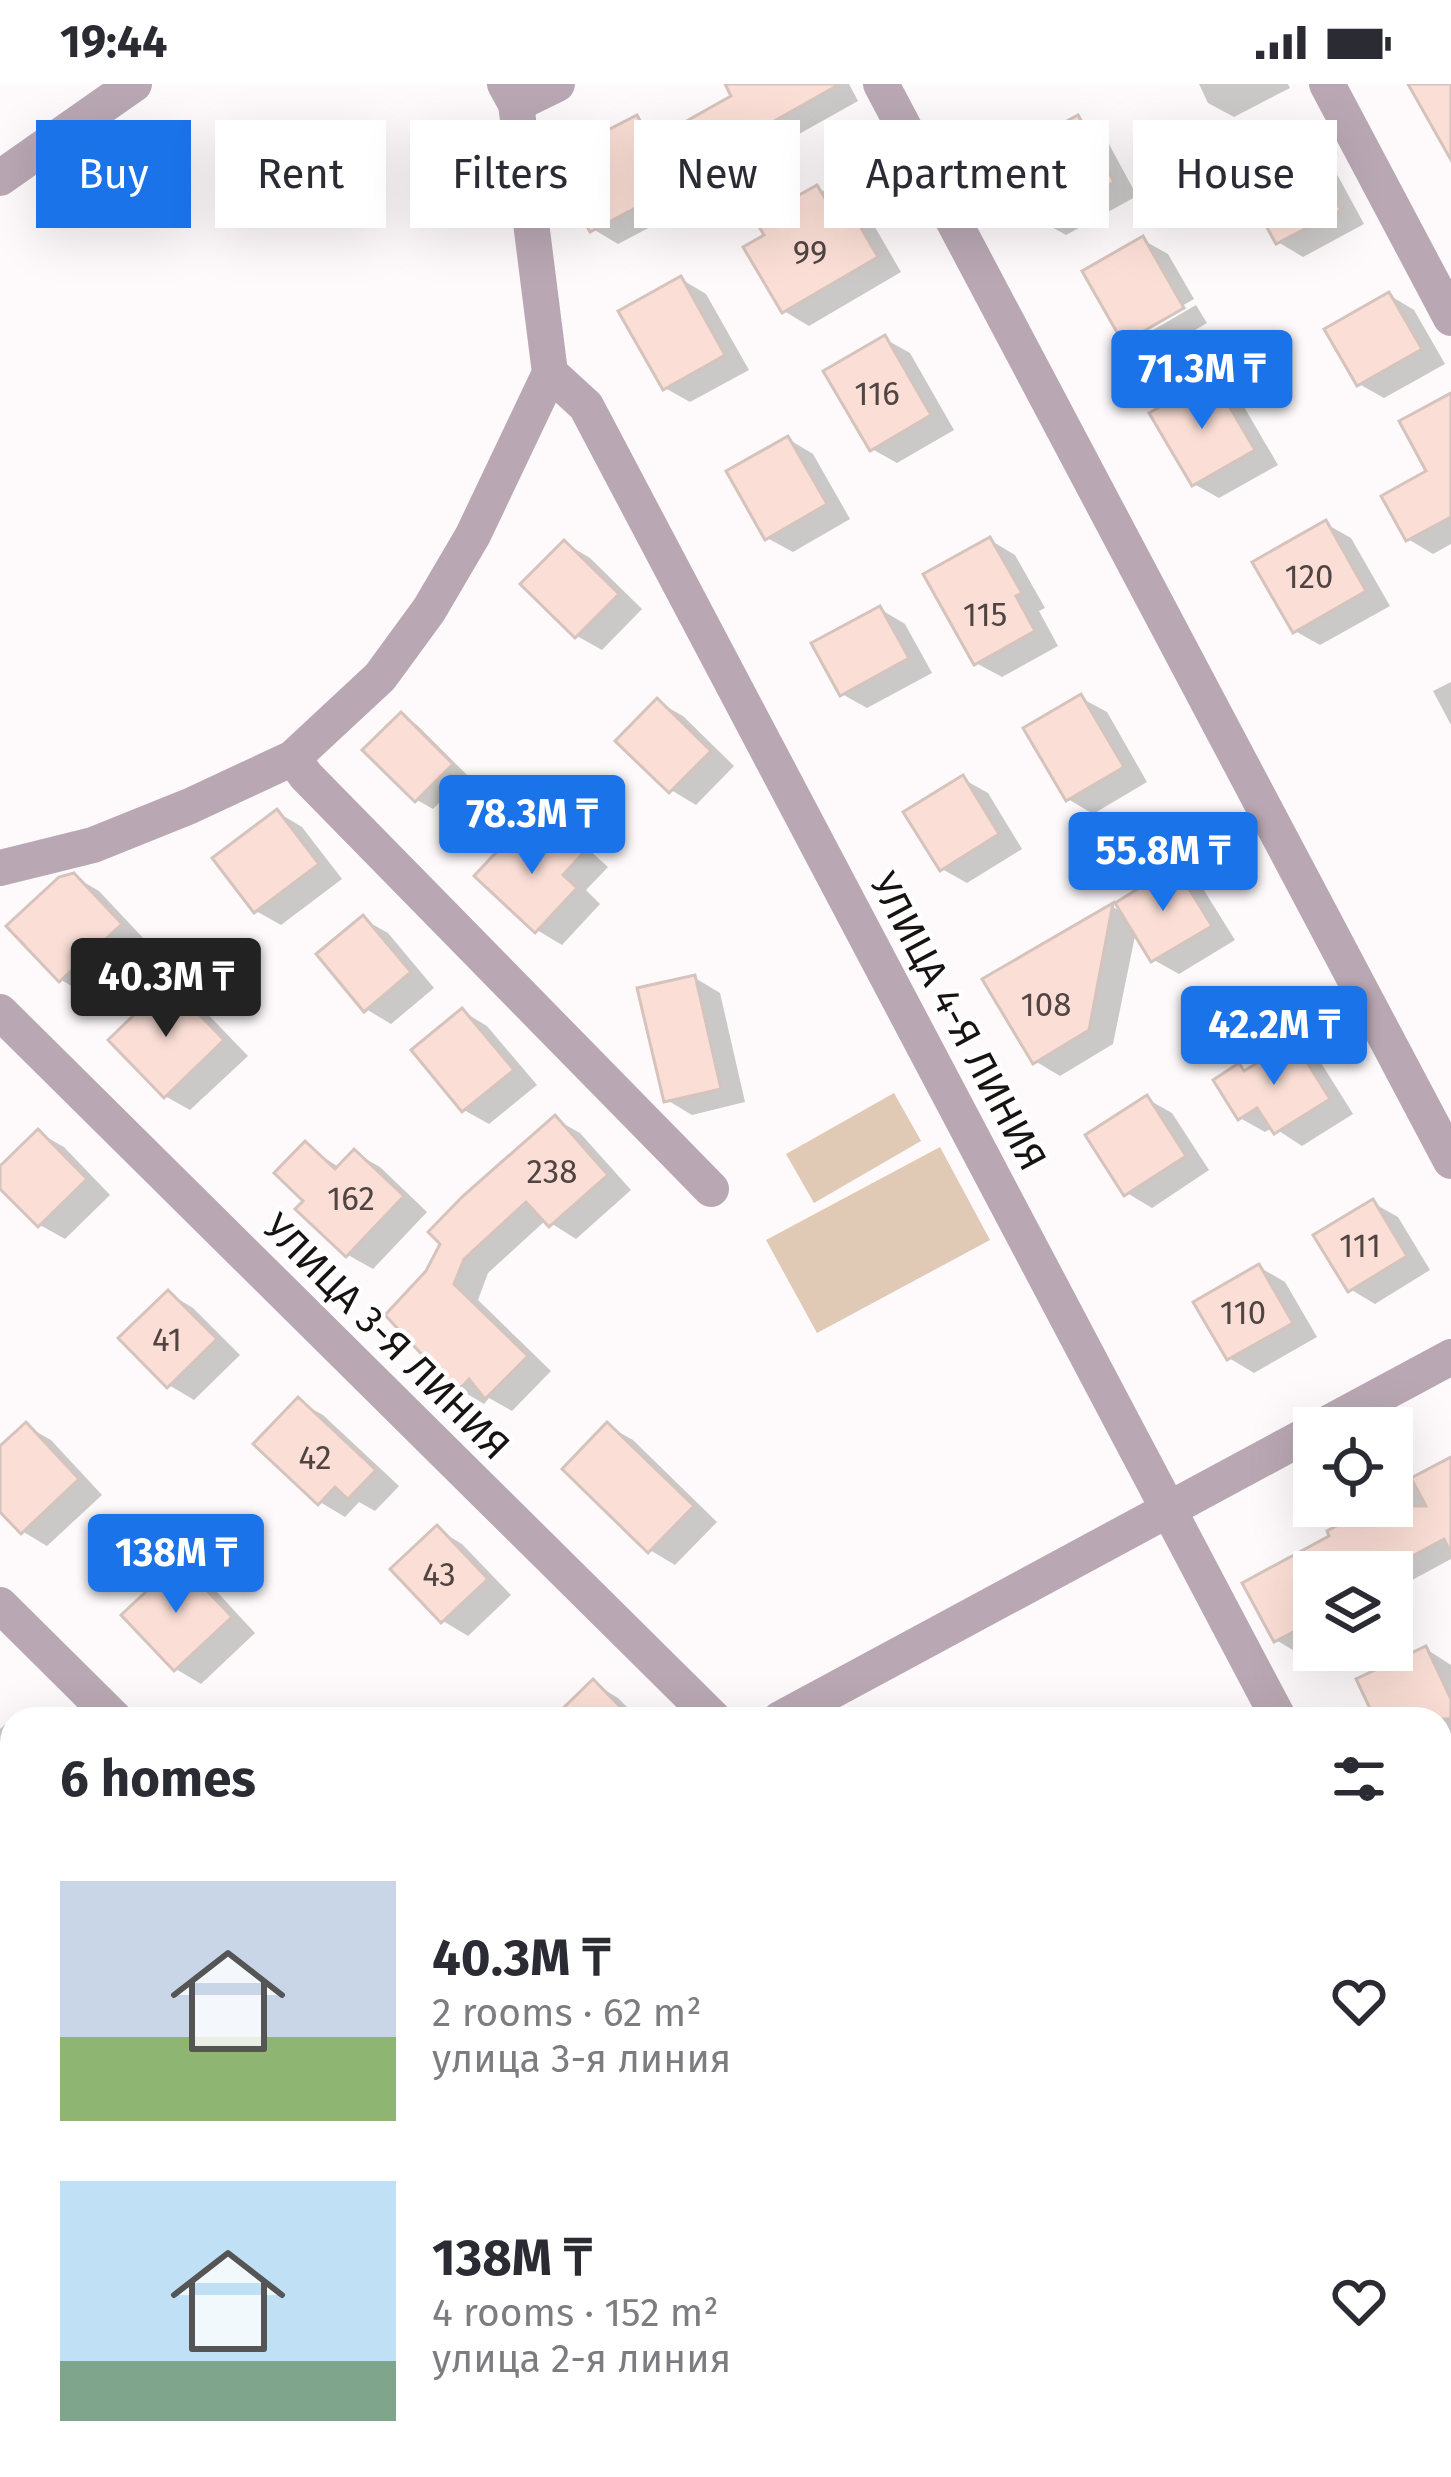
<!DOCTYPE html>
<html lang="en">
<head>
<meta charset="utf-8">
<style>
	:root { --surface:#fff; --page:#f7f7f7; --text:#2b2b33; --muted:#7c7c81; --accent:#1a73e8 }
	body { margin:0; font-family:"Fira Sans",sans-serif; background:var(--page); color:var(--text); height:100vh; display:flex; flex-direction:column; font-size:45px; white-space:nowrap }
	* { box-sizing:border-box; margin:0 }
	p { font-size:39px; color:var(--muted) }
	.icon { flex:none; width:66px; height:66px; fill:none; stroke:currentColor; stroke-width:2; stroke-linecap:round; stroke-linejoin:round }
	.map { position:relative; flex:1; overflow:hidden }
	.panel { position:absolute; left:0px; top:1623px; width:1452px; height:771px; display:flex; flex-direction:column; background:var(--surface); border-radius:36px 36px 0 0; box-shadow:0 12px 48px #0002 }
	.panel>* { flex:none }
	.banner { position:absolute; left:36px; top:36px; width:1380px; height:108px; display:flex; gap:24px }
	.controls { position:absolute; left:1293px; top:1323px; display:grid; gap:24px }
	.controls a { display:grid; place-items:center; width:120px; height:120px; border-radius:0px; background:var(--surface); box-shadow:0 12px 48px #0002; font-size:60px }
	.price { position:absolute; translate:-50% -102px; padding:0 27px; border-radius:12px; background:var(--accent); color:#fff; font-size:39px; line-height:78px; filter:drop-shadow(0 3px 6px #0008) }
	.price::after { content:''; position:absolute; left:50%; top:72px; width:36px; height:27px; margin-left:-18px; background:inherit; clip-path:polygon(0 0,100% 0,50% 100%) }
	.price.selected { background:#222; color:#fff }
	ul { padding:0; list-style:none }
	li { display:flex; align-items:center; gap:36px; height:300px; padding:0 60px }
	li span { display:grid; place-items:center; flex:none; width:336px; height:240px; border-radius:0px; color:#555 }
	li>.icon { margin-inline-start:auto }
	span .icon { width:144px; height:144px; fill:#fffc; stroke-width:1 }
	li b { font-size:51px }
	h2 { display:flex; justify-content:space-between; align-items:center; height:144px; padding:0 60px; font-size:51px }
	.pill { padding:0 42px; border-radius:0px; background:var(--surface); box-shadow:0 12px 48px #0002; font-size:42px; line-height:108px }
	.pill.selected { background:var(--accent); color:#fff }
	.status { display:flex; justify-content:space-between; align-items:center; height:84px; padding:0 60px; background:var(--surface); direction:ltr }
	.status svg { height:33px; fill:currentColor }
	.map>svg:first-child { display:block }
	.green { fill:#e0cab5 }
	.shadow { fill:#0003 }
	.building { fill:#fbdfd6; stroke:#d5c3bd; stroke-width:3 }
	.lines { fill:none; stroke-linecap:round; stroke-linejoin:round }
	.minor { stroke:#b9a8b3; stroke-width:36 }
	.labels { text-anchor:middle; stroke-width:9; stroke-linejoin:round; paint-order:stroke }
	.number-label { font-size:33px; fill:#514544 }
	.street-label { font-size:39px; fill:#181213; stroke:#fff }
</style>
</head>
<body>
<div class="status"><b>19:44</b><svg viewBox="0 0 49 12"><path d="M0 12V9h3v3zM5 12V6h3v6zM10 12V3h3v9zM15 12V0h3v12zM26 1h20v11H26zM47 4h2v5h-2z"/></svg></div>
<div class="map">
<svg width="1451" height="2393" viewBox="0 0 1451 2393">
	<rect width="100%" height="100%" fill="#fefafb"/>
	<g class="green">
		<polygon points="894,1009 921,1057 814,1119 786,1070"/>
		<polygon points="940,1063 990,1156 817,1249 766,1156"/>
	</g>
	<g class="shadow">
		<polygon points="728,0 849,0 858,17 694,109 698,118 618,160 593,145 637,34 664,53 735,13"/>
		<polygon points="1199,0 1288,0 1290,4 1234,33 1208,19"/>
		<polygon points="1078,35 1103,49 1137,112 1066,151 1041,137"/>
		<polygon points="1307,67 1332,81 1364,140 1303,173 1278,158"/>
		<polygon points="817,104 865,126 901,188 809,242 784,227 768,152"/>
		<polygon points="1143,156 1168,170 1194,215 1134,250 1134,257 1196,221 1207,239 1151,272 1125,257"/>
		<polygon points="681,195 706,210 749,286 690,318 665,304"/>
		<polygon points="1389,211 1414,226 1445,280 1384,314 1359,300"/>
		<polygon points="885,255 910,269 954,346 897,379 872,365"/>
		<polygon points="1212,296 1237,311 1278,381 1219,414 1194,400"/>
		<polygon points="1451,318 1451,460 1433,470 1408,455"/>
		<polygon points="788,355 813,370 850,435 793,468 767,454"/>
		<polygon points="1326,440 1351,454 1390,522 1320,561 1295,547"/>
		<polygon points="990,456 1015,471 1045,524 1039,527 1058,562 1002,593 976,579"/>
		<polygon points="565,459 590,474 642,525 602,566 577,552"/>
		<polygon points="880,525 905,540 932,589 867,624 842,610"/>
		<polygon points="1451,598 1451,641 1433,607"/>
		<polygon points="1081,614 1107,628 1147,698 1093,730 1068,715"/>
		<polygon points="658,618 683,632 734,682 696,721 671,706"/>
		<polygon points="401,632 417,641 467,691 433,725 417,716"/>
		<polygon points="963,695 988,709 1022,765 967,799 942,785"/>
		<polygon points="277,728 302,743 342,795 281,841 256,827"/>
		<polygon points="562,749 587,764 608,783 586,806 600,820 562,861 537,846 517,750 545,768"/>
		<polygon points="1175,785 1200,800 1235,856 1179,890 1154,876 1136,847 1113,960 1060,992 1035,977 986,896 1113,823 1125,830"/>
		<polygon points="73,792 99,807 145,856 86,910 61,896"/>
		<polygon points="363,835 388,849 434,904 391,940 366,925"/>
		<polygon points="695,894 720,909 745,1018 692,1031 667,1016"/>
		<polygon points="169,901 194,916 248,972 190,1026 165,1012"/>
		<polygon points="462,927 487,942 537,1001 489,1040 464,1026"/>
		<polygon points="1293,960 1318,974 1353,1030 1302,1062 1273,1043 1265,1048 1240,1034 1239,983 1248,988"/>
		<polygon points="1147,1015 1172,1029 1209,1086 1152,1124 1127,1109"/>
		<polygon points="555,1035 580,1049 631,1106 576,1155 546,1136 488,1189 478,1216 551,1287 512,1327 489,1314 484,1320 459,1305 390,1231"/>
		<polygon points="39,1049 64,1063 110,1111 65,1155 40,1141 0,1100 0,1087"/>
		<polygon points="305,1061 340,1084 355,1069 380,1083 427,1128 373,1185 348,1171 308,1117"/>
		<polygon points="1373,1119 1398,1133 1430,1186 1375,1220 1350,1205"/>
		<polygon points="1259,1183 1285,1198 1317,1253 1254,1289 1229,1274"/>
		<polygon points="168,1209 193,1224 240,1271 194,1316 169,1301"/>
		<polygon points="298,1317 323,1331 399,1402 375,1427 359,1418 345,1433 320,1418"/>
		<polygon points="26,1342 51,1356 102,1411 47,1462 22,1447 0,1423 0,1366"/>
		<polygon points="608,1342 633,1356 717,1438 675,1481 650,1466"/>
		<polygon points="1451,1376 1451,1475 1392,1507 1392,1488 1314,1488 1314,1561 1298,1569 1276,1556 1246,1500 1382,1422 1392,1422 1392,1416"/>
		<polygon points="437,1445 462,1460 511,1511 468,1552 443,1537 394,1485"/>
		<polygon points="180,1480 205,1495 255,1549 201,1600 176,1585"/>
		<polygon points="1426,1565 1451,1581 1451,1737 1448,1738 1440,1734 1440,1635 1379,1635"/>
		<polygon points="593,1599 618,1614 639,1635 557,1635"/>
		<polygon points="20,1627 33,1635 12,1635 12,1705 0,1692 0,1645"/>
		<polygon points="12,1911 12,1997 0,1984 0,1923"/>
		<polygon points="0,2185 12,2192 12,2287 0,2275"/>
		<polygon points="127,2382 270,2382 282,2393 117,2393"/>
		<polygon points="379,2382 486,2382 492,2388 487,2393 391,2393"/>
		<polygon points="619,2382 722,2382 734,2393 631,2393"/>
		<polygon points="750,2382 820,2382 831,2393 739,2393"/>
		<polygon points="977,2382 1090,2382 1100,2393 988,2393"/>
		<polygon points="1261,2382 1320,2382 1309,2393 1272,2393"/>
	</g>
	<g class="building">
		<polygon points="725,0 840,0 671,95 675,103 590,148 552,75 637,31 651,57 731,12"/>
		<polygon points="1408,0 1451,0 1451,76"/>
		<polygon points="1078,31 1114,98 1038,139 1002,72"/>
		<polygon points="1307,63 1341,126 1276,160 1242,98"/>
		<polygon points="817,101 826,116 840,108 878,173 782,229 743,163 764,151 755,136"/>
		<polygon points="1143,152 1184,224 1123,259 1082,187"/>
		<polygon points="681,192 725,271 663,306 618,227"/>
		<polygon points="1389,208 1422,265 1357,302 1324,245"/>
		<polygon points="885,251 931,331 870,367 823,287"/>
		<polygon points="1212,293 1255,366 1192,402 1149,329"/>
		<polygon points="1451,309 1451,433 1406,457 1381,412 1426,387 1399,337"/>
		<polygon points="788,352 827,420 765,456 726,387"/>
		<polygon points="1326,436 1366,507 1293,549 1252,478"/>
		<polygon points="990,453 1022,509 1016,512 1035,547 974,581 923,490"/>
		<polygon points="564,456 619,510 575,554 520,500"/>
		<polygon points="880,522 909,574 840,612 811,559"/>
		<polygon points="1081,610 1124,683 1066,717 1023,644"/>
		<polygon points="657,614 711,667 669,709 615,657"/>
		<polygon points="401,628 453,680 415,718 362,666"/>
		<polygon points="963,691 999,750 940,787 903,728"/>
		<polygon points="277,725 319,780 254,829 212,774"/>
		<polygon points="517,746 540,769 562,746 585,767 563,791 577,804 535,849 474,792"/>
		<polygon points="1175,782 1212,842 1151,878 1115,819"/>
		<polygon points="74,789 122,840 59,898 6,842 59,793"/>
		<polygon points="1113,819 1089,946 1033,980 982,895"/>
		<polygon points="363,831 411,888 364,928 316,870"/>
		<polygon points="695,891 721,1005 664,1018 637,904"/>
		<polygon points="168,898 224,956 164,1014 108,956"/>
		<polygon points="462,924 514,986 462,1028 411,966"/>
		<polygon points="1293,956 1330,1015 1274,1050 1257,1024 1238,1036 1213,996 1239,979 1244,987"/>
		<polygon points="1147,1011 1186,1072 1124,1112 1085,1051"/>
		<polygon points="555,1031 608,1091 549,1143 526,1118 464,1175 454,1200 528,1272 485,1315 469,1295 457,1308 385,1231 426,1187 440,1160 428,1148 463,1112"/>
		<polygon points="38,1045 87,1095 38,1143 0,1105 0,1082"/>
		<polygon points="305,1057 335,1085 354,1065 404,1112 346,1173 295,1125 303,1117 274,1089"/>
		<polygon points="1373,1115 1407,1172 1348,1208 1313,1151"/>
		<polygon points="1259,1180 1293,1239 1227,1276 1193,1218"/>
		<polygon points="168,1206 217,1255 167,1304 118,1254"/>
		<polygon points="298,1313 376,1386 348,1415 335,1403 318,1421 253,1360"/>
		<polygon points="26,1338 79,1395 21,1450 0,1428 0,1362"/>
		<polygon points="607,1338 694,1422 648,1469 562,1385"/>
		<polygon points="1451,1373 1451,1469 1444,1455 1383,1488 1314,1488 1314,1537 1274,1558 1242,1499 1329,1452 1327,1447 1373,1422 1426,1422 1411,1394"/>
		<polygon points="437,1441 488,1495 441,1539 390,1485"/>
		<polygon points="179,1477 232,1533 174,1587 121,1531"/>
		<polygon points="1426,1562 1451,1615 1451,1635 1375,1635 1356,1595"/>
		<polygon points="593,1595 632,1635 552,1635"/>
	</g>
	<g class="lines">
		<g class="minor">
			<polyline points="881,0 1451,1077"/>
			<polyline points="1327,0 1451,234"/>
			<polyline points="516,20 557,0"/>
			<polyline points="0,94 134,0"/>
			<polyline points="550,289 586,322 1279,1635"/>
			<polyline points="293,674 306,692 711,1105"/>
			<polyline points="0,784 93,761 190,722 293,674 380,593 429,526 473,451 550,289 516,20 505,0"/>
			<polyline points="0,928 714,1635"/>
			<polyline points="1319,1344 1451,1273"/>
			<polyline points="0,1521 115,1635"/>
			<polyline points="780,1635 1314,1347"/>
			<polyline points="1440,1942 1451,1963"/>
			<polyline points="0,2092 12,2104"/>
			<polyline points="1440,2370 1451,2381"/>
			<polyline points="291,2382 302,2393"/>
			<polyline points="864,2382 875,2393"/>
			<polyline points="55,2393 65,2382"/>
		</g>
	</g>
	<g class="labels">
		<g class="number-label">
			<text x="810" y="180">99</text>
			<text x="877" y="321">116</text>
			<text x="1309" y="504">120</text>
			<text x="985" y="542">115</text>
			<text x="1046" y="932">108</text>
			<text x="552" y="1099">238</text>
			<text x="351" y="1126">162</text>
			<text x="1360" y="1173">111</text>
			<text x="1243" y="1240">110</text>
			<text x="167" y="1267">41</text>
			<text x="315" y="1385">42</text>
			<text x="439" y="1502">43</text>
		</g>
		<g class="street-label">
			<text transform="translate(959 937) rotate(62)" y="14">УЛИЦА 4-Я ЛИНИЯ</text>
			<text transform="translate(387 1252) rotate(45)" y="14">УЛИЦА 3-Я ЛИНИЯ</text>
		</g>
	</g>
</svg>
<div class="controls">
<a><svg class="icon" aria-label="locate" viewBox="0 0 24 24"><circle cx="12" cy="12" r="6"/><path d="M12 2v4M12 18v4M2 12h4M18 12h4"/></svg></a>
<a><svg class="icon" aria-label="layers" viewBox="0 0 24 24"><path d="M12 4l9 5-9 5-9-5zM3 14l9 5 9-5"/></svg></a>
</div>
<b class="price" style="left:1202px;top:348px">71.3M ₸</b>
<b class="price" style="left:532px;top:793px">78.3M ₸</b>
<b class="price" style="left:1163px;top:830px">55.8M ₸</b>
<b class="price selected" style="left:166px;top:956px">40.3M ₸</b>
<b class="price" style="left:1274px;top:1004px">42.2M ₸</b>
<b class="price" style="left:176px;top:1532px">138M ₸</b>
<div class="banner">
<a class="pill selected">Buy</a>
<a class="pill">Rent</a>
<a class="pill">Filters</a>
<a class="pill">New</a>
<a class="pill">Apartment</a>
<a class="pill">House</a>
</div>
<section class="panel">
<h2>6 homes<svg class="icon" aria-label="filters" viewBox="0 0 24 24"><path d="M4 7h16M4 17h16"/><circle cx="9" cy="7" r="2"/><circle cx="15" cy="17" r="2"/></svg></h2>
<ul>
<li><span style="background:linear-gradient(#c9d6e8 65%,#8fb573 0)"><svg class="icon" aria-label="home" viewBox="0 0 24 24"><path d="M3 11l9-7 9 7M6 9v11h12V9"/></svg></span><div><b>40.3M ₸</b><p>2 rooms · 62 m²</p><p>улица 3-я линия</p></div><svg class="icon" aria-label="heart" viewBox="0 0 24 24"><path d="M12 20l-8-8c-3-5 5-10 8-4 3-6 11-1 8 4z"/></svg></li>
<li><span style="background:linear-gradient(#bfe0f5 75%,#7fa58c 0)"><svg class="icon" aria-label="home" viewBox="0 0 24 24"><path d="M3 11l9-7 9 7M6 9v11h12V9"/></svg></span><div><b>138M ₸</b><p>4 rooms · 152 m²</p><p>улица 2-я линия</p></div><svg class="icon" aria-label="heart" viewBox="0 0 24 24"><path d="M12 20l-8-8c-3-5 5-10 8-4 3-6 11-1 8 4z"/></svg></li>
</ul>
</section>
</div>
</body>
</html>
